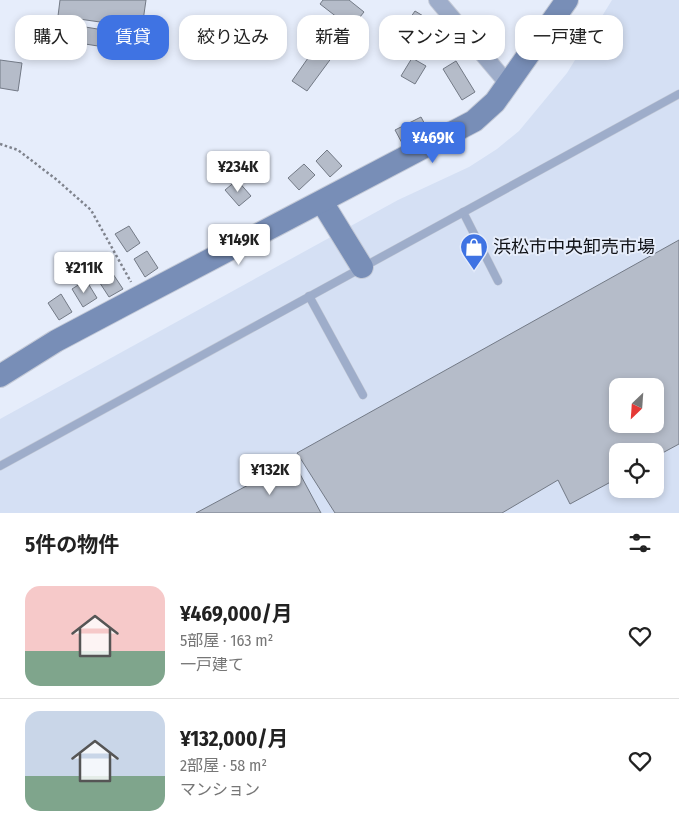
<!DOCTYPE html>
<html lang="ja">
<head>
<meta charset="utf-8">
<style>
	:root { --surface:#fff; --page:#f2f2f2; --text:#222; --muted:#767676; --line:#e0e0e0; --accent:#3f73e3 }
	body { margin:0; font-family:"Fira Sans Condensed","Noto Sans JP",sans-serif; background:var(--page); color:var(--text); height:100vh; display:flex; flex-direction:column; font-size:19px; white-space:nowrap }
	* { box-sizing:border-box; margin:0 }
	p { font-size:16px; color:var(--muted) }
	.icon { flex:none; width:28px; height:28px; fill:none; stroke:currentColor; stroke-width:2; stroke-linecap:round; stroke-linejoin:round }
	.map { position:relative; height:513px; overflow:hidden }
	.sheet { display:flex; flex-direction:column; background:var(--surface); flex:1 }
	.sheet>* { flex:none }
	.banner { position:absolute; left:15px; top:15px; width:650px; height:45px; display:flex; gap:10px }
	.needle { width:32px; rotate:205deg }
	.buttons { position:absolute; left:609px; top:378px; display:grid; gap:10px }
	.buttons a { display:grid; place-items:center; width:55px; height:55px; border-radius:10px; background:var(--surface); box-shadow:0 2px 8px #0003; font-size:25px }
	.price { position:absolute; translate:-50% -42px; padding:0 11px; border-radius:5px; background:#fff; color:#222; font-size:16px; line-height:32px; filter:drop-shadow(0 1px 2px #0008) }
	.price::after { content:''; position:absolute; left:50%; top:30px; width:15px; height:11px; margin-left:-8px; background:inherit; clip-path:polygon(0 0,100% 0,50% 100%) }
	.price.on { background:var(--accent); color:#fff }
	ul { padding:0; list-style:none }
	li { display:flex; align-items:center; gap:15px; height:125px; padding:0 25px }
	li+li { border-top:1px solid var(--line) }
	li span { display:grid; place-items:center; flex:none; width:140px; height:100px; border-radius:15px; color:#555 }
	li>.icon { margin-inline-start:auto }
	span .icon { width:60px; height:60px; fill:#fffc; stroke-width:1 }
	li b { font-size:21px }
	h2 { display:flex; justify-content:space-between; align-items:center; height:60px; padding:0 25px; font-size:21px }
	.tag { padding:0 18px; border-radius:15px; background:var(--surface); box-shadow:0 2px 8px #0003; font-size:18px; line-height:45px }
	.tag.on { background:var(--accent); color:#fff }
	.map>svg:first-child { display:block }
	.built { fill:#d5e0f4; fill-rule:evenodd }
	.building { fill:#b5bcc9; stroke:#737a86; fill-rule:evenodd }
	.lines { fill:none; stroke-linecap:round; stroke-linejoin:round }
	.lane-casing { stroke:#c4cad7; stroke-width:9 }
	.street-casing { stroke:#c4cad7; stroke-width:18 }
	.secondary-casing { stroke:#c4cad7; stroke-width:24 }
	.path { stroke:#7f838d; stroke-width:2.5; stroke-dasharray:2.5 2.5; stroke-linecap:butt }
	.lane { stroke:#9eadca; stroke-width:8 }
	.street { stroke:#9eadca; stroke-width:16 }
	.secondary { stroke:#788eb7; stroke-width:22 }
	.labels { text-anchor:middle; stroke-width:4; stroke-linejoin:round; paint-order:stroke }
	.poi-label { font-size:18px; fill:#111318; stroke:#e6edfb; text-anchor:start }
</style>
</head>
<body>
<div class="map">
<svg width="679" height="513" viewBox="0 0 679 513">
	<rect width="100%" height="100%" fill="#e6edfb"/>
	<path class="built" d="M612,0H679V513H0V419L398,200L469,167L497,149L519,131L567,73ZM618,386H655V424H618ZM618,451H655V489H618Z"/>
	<g class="building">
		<polygon points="60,0 146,0 142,28 58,16"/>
		<polygon points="323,0 349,0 364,12 351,28 320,4"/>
		<polygon points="415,11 433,22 424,35 406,24"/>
		<polygon points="55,22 146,37 143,53 53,39"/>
		<polygon points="322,38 338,49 307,91 292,81"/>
		<polygon points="412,58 426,66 415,84 401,76"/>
		<polygon points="0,60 22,63 18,91 0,88"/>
		<polygon points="456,61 475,92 462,100 443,69"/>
		<polygon points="421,117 428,130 402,143 395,130"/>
		<polygon points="327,150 342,166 330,177 316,161"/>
		<polygon points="304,164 315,175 299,190 288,178"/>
		<polygon points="237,180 251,196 239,206 225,190"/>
		<polygon points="129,226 140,243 127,252 115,234"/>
		<path d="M679,240V444L655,457V451H618V478L570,504L558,480L502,513H335L297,453ZM618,386H655V424H618Z"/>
		<polygon points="147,251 158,268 145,277 134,259"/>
		<polygon points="111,271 123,289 109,297 98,280"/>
		<polygon points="86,280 97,298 83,307 72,289"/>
		<polygon points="61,294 72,312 59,320 48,303"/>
		<polygon points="293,461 321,513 196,513"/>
	</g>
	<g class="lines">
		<g class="lane-casing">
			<g id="lane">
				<polyline points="463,212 498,281"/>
				<polyline points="309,296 363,395"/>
				<polyline points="0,466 679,94"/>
			</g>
		</g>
		<g class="street-casing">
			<polyline id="street" points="437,0 508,84"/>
		</g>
		<g class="secondary-casing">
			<g id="secondary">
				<polyline points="322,202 362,267"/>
				<polyline points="0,376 56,341 139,297 474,121 495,102 567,0"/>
			</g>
		</g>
		<polyline class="path" points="0,144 18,150 57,180 91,210 131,282"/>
		<use href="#lane" class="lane"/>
		<use href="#street" class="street"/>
		<use href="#secondary" class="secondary"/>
	</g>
	<defs>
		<g id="shop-pin" transform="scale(1.4375)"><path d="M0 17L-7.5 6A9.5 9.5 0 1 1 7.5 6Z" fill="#3f73e3" stroke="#e6edfb"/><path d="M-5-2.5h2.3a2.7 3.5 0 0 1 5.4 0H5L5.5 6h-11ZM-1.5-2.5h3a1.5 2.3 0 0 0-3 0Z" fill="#fff"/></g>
	</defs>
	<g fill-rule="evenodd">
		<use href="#shop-pin" x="474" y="247"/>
	</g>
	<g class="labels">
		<g class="poi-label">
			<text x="493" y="253">浜松市中央卸売市場</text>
		</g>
	</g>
</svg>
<div class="buttons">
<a><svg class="needle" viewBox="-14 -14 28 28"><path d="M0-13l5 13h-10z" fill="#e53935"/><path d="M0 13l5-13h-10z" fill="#767676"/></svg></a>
<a><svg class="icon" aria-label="locate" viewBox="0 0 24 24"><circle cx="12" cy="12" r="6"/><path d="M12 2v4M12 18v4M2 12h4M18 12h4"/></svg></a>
</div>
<b class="price on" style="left:433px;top:164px">¥469K</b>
<b class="price" style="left:238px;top:193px">¥234K</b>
<b class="price" style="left:239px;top:266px">¥149K</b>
<b class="price" style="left:84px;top:294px">¥211K</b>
<b class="price" style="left:270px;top:496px">¥132K</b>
<div class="banner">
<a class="tag">購入</a>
<a class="tag on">賃貸</a>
<a class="tag">絞り込み</a>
<a class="tag">新着</a>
<a class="tag">マンション</a>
<a class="tag">一戸建て</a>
</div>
</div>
<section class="sheet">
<h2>5件の物件<svg class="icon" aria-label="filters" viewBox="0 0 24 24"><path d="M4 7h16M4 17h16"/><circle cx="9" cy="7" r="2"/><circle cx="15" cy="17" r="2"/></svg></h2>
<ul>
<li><span style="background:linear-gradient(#f6c9c9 65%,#7fa58c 0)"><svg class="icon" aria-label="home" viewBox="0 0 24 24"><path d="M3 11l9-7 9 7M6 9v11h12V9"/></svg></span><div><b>¥469,000/月</b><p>5部屋 · 163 m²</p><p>一戸建て</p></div><svg class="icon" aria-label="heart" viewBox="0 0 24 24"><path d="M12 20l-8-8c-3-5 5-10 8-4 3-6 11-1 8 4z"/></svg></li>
<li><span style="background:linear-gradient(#c9d6e8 65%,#7fa58c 0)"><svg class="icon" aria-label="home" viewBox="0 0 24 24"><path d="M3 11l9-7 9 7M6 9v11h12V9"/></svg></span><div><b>¥132,000/月</b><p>2部屋 · 58 m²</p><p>マンション</p></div><svg class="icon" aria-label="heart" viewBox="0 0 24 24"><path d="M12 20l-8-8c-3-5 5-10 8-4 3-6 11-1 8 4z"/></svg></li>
</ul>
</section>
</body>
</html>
